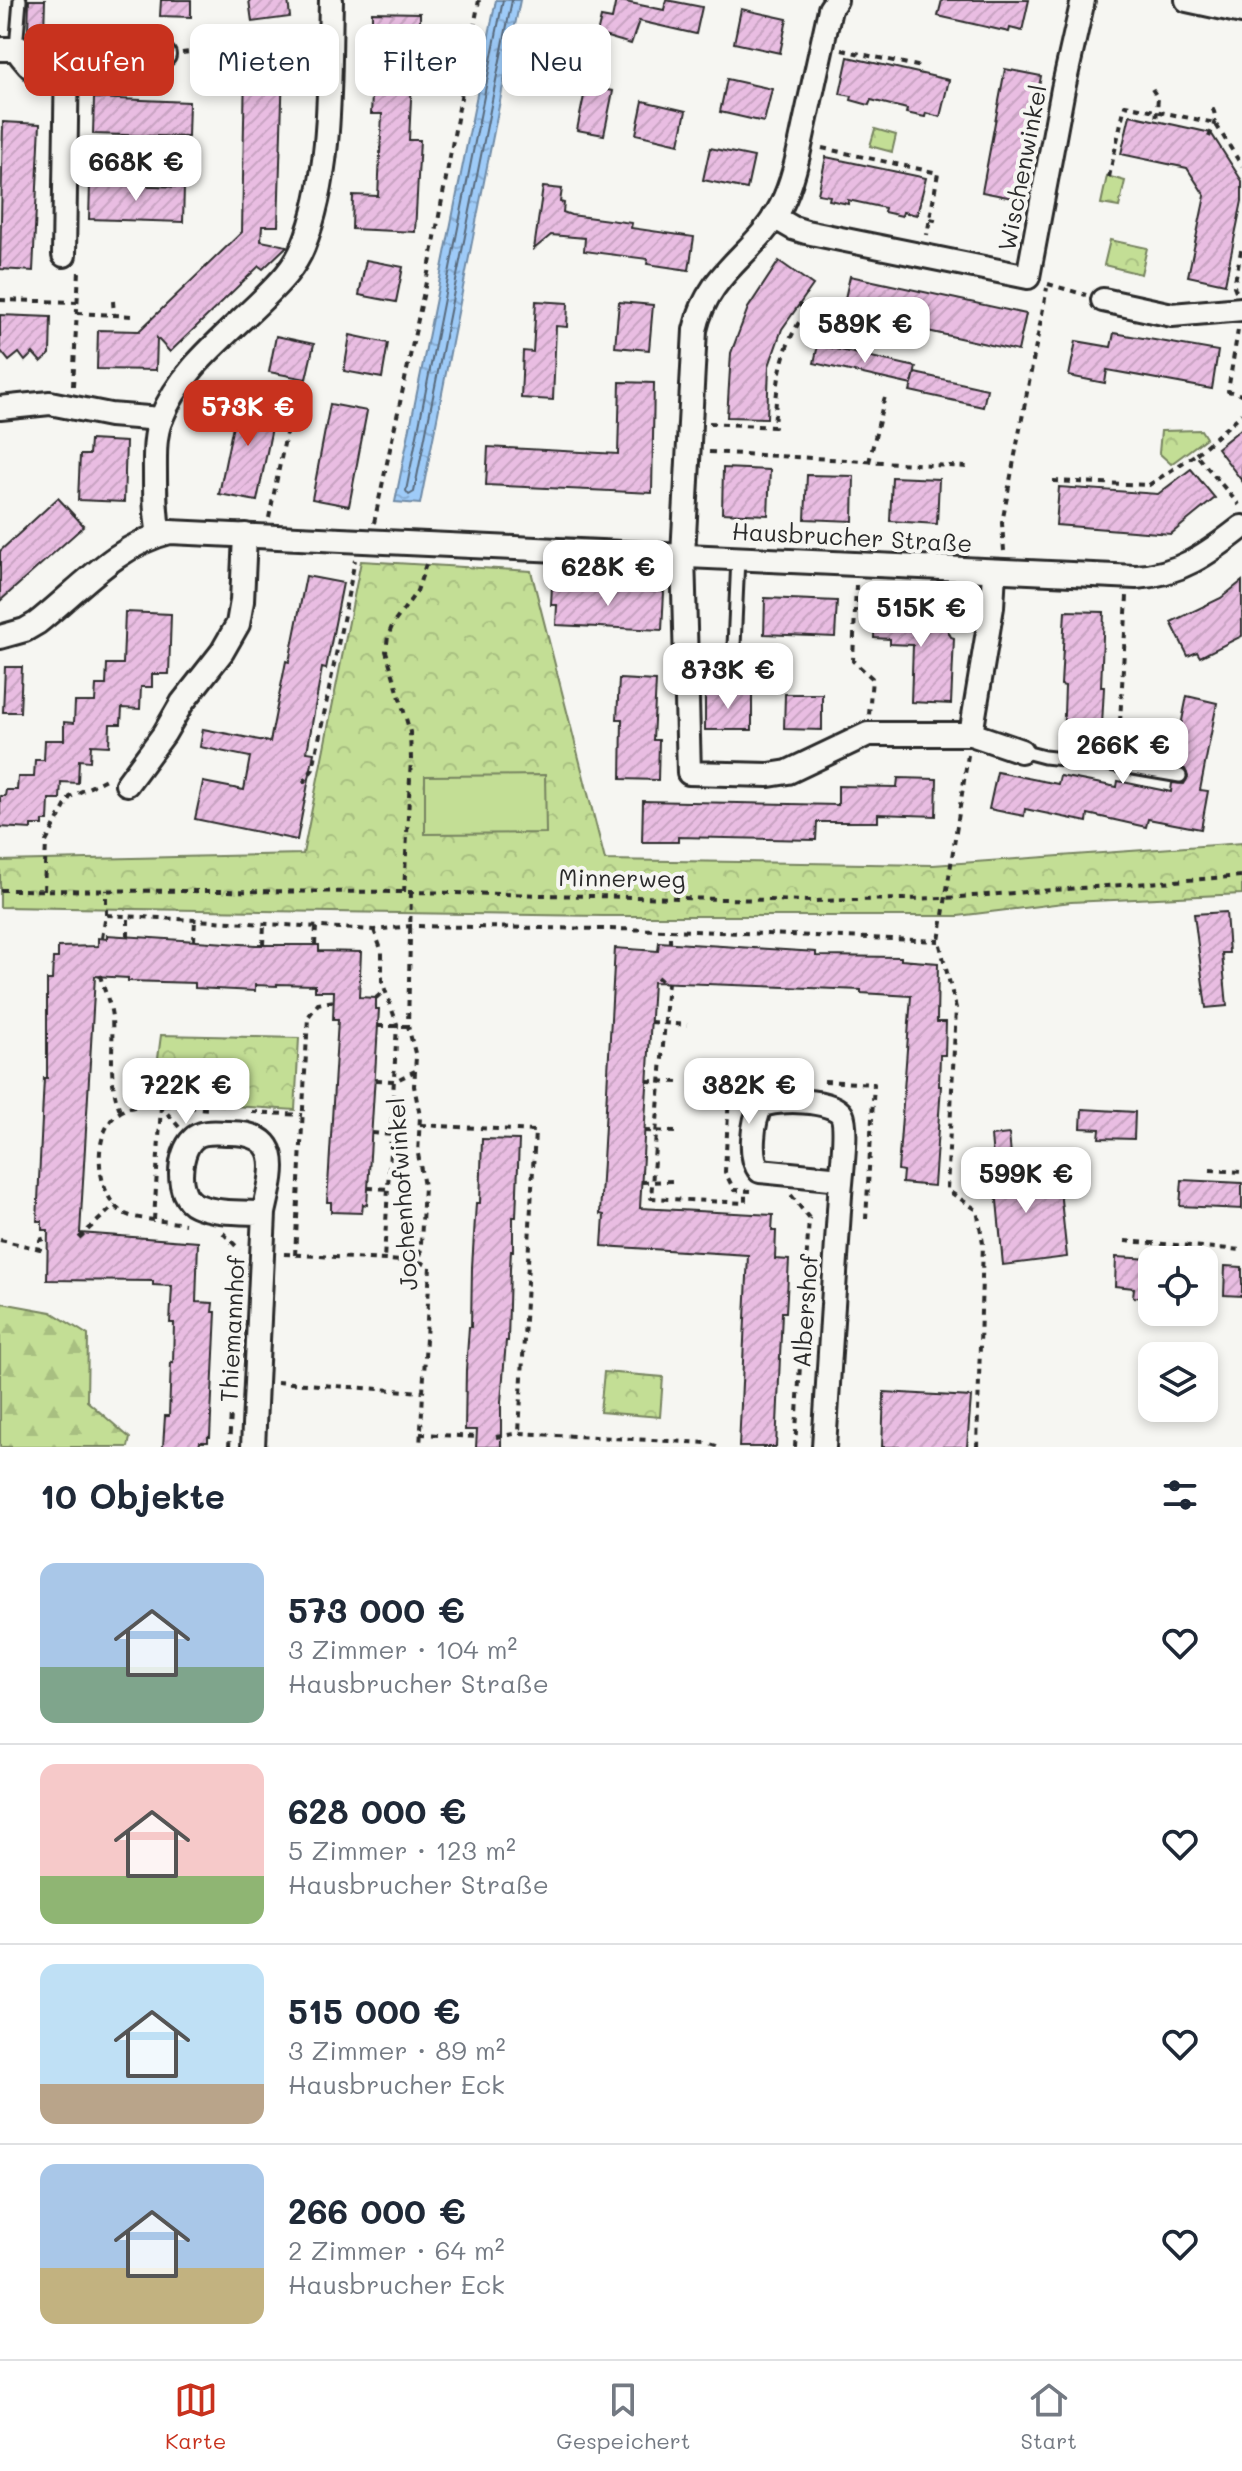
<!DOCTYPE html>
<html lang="de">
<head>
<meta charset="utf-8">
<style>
	:root { --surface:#fff; --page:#f2f2f3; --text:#1f2937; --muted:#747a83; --line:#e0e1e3; --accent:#c8321e }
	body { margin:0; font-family:Mali,sans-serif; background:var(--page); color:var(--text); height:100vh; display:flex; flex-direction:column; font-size:30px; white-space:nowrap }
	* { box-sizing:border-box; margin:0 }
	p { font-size:26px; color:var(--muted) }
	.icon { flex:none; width:44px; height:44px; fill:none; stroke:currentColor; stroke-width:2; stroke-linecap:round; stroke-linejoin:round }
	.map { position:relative; height:1447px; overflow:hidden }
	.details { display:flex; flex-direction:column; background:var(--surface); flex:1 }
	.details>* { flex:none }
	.banner { position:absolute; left:24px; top:24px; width:800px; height:72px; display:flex; gap:16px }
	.fabs { position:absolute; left:1138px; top:1246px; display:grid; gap:16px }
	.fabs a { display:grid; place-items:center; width:80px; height:80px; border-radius:16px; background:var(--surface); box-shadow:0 4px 12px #0003; font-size:40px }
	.price { position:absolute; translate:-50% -68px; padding:0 18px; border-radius:16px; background:#fff; color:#222; font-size:26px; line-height:52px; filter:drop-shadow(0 2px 4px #0008) }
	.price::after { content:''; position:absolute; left:50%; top:48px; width:24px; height:18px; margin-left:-12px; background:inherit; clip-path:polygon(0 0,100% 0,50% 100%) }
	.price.selected { background:var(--accent); color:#fff }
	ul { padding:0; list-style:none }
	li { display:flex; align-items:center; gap:24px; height:200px; padding:0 40px }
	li+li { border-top:2px solid var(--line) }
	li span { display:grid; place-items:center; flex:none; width:224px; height:160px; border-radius:16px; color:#555 }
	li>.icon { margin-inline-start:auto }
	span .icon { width:96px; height:96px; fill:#fffc; stroke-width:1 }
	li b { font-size:34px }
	h2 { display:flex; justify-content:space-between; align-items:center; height:96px; padding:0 40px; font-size:34px }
	.tag { padding:0 28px; border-radius:16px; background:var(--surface); box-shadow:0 4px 12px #0003; font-size:28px; line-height:72px }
	.tag.selected { background:var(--accent); color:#fff }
	.tabs { display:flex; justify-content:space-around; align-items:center; height:112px; border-top:2px solid var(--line); background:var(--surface); font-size:22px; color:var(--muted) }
	.tabs a { display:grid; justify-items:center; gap:4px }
	.tabs .selected { color:var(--accent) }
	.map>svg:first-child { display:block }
	.forest { fill:url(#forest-firs); stroke:#778460; stroke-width:2 }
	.park { fill:url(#park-crowns); stroke:#778460; stroke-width:2 }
	.pitch { fill:#c3de95; stroke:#778460; stroke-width:2 }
	.water { fill:url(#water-ripples); stroke:#708ba6; stroke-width:2 }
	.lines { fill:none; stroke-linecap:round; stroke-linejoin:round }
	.shore { stroke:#596b7d; stroke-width:2 }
	.building { fill:url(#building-hatch); stroke:#2b2b2b; stroke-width:2 }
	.lane-casing { stroke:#2b2b2b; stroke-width:17 }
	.street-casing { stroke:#2b2b2b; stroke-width:28 }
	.path { stroke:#2b2b2b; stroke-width:4; stroke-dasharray:6 6; stroke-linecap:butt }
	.lane { stroke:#f6f6f2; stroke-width:11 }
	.street { stroke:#f6f6f2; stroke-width:22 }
	.labels { text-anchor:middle; stroke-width:8; stroke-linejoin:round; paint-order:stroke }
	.street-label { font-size:24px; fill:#2b2b2b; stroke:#f6f6f2 }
</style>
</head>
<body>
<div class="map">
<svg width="1242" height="1447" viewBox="0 0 1242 1447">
	<defs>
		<pattern id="forest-firs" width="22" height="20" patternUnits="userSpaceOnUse" patternTransform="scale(2)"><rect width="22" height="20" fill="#c3de95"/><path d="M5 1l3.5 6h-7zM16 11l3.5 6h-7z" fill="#a8bf81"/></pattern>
		<pattern id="park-crowns" width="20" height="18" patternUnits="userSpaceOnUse" patternTransform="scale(2)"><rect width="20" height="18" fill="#c3de95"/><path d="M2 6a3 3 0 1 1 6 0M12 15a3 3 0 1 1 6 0" fill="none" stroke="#a8bf81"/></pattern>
		<pattern id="water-ripples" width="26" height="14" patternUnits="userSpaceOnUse" patternTransform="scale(2)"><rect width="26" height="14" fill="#9ecbf8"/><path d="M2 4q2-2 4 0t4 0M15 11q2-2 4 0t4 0" fill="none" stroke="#88aed5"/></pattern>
		<pattern id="building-hatch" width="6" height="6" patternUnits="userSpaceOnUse" patternTransform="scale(2)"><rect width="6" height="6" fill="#e9bde2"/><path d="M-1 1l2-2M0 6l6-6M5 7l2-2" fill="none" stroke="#c8a3c2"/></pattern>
	</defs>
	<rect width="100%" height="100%" fill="#f6f6f2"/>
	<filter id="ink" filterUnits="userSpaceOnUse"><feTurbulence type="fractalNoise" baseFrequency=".0125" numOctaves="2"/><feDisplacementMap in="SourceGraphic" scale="16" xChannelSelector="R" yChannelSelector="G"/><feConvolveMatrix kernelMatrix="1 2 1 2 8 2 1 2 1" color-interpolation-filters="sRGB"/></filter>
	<g filter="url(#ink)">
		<polygon class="forest" points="2,1303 51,1312 88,1335 87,1401 130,1438 128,1447 0,1447 0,1311"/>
		<g class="park">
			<polygon points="875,129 896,135 892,152 870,146"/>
			<polygon points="1107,176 1125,181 1119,207 1101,204"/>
			<polygon points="1110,240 1147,248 1141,274 1104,265"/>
			<polygon points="1201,430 1206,438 1171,464 1159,453 1161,431"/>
			<polygon points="361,561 531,571 605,860 933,865 1242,843 1242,894 1071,902 958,916 603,916 0,907 0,861 303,854"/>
			<polygon points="161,1035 299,1038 295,1110 170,1102 153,1097"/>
			<polygon points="604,1372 663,1377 660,1417 600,1412"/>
		</g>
		<polygon class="pitch" points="545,775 546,833 425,834 425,776"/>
		<polygon class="water" points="496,0 520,0 420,504 395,502"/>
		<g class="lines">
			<polyline class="shore" points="503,0 406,491 409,495 414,492 512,0"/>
		</g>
		<g class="building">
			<polygon points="29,0 45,0 44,32 28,31"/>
			<polygon points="161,0 191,0 191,17 160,16"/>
			<polygon points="249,0 288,0 290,17 252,22"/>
			<polygon points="616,0 664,10 666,0 702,7 696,34 639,21 631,44 597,34 601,17 612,19"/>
			<polygon points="942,0 1029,0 1022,31 1010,28 1009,32 938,16"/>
			<polygon points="741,9 787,19 780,53 734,43"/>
			<polygon points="372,12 420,13 420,46 372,46"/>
			<polygon points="848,57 949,80 940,117 926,113 925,117 906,113 907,109 871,100 869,105 851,100 852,96 840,94"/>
			<polygon points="245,67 283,69 278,226 262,226 261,241 287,246 263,269 259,266 170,352 157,338 156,370 97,369 98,330 139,331 242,232"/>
			<polygon points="1005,69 1041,76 1018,199 982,192"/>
			<polygon points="373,77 412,79 409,140 420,140 415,232 352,229 353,195 378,196 382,114 371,114"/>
			<polygon points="727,79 772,89 764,122 720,112"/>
			<polygon points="586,86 613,91 604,135 577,130"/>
			<polygon points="94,98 189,102 188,137 93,134"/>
			<polygon points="643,101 686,111 679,144 636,134"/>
			<polygon points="1130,115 1211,133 1242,181 1242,201 1225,284 1188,276 1205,196 1187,168 1121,154"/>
			<polygon points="3,122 40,124 33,271 0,269"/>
			<polygon points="710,148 754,157 747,189 703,180"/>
			<polygon points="826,157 926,178 917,215 903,212 902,216 884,212 885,208 848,200 848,204 829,200 830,196 818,194"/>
			<polygon points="90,184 184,187 183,222 89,219"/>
			<polygon points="543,187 562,189 560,202 564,203 563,212 571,215 632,223 631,228 694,237 689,270 647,264 648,259 584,251 585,238 551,235 534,249"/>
			<polygon points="366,260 403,267 396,302 359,295"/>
			<polygon points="779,261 813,285 782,329 769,366 767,418 727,417 731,353 748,308"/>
			<polygon points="850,276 1026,314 1018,351 842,312"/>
			<polygon points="536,301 568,303 567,327 556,326 553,400 521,398 523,351 533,352"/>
			<polygon points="619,302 653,305 649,350 615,347"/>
			<polygon points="0,315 51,317 50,354 41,362 33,353 25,361 19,353 9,361 0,350"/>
			<polygon points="1114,333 1218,351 1212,389 1107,370 1105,383 1069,376 1076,341 1111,347"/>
			<polygon points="350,335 388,343 382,378 344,371"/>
			<polygon points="276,336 314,344 306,379 269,372"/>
			<polygon points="818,345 916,367 912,385 814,363"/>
			<polygon points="915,373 987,389 983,407 910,391"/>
			<polygon points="620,382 654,383 652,493 486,485 488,447 618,454"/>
			<polygon points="239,396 277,403 257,501 219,494"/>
			<polygon points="330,404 367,411 349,506 312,499"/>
			<polygon points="1242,428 1242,481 1217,448"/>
			<polygon points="90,440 126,442 124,502 78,500 80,455 89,455"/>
			<polygon points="723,468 770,470 768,515 722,513"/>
			<polygon points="1191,469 1215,498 1171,534 1056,525 1059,487 1158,494"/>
			<polygon points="807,475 854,476 853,521 805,519"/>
			<polygon points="892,477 939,479 937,524 890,521"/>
			<polygon points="58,498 84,526 0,601 0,551"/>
			<polygon points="306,576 343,583 326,669 322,668 307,752 314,753 297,840 195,819 203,782 244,790 250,757 200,747 203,729 270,742 286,661 289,662"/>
			<polygon points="1242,581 1242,636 1200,657 1197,652 1188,656 1171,622 1221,598"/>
			<polygon points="552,586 664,592 662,630 556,625 557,605 551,605"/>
			<polygon points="765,598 837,601 835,637 764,634"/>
			<polygon points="881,604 927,606 926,612 943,621 951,637 954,638 951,704 911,702 913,645 890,644 890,639 874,638 875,609 881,610"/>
			<polygon points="1065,611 1104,612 1101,687 1104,687 1101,744 1063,742 1065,686 1061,685"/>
			<polygon points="125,612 171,614 169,674 152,674 152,687 141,687 140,709 122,708 121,724 110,724 109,746 91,745 90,761 79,760 78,783 61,782 60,799 49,799 48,821 43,821 43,825 31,825 31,829 0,827 0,796 5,796 6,790 17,790 18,777 34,777 35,760 44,760 45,740 64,740 64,722 74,723 75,702 95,702 96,685 106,685 107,664 123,664"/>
			<polygon points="5,667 22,667 20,712 3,712"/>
			<polygon points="619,679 656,681 653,740 659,740 658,780 621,779 622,719 617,719"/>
			<rect x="705" y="692" width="47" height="38"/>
			<polygon points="785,694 822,694 822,730 784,729"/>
			<polygon points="1187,696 1217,703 1200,790 1208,791 1201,829 1148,819 1146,827 1088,814 1087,822 1025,809 1024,816 989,809 997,772 1058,784 1060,776 1117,787 1118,781 1171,792 1172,783 1184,784 1188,777 1185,769 1176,767 1177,761 1174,760"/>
			<polygon points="898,778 937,779 936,816 878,814 878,822 817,822 816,840 678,837 678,842 642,842 643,801 838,805 838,786 897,787"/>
			<polygon points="1226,912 1229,953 1222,953 1227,1006 1206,1008 1194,914"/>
			<polygon points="107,935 256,945 319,945 319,951 361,952 359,997 376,998 376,1009 379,1009 367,1205 363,1204 362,1213 331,1212 331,1202 327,1202 338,1020 333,1020 334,991 315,991 315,985 277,984 277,986 255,985 255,991 195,988 195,983 128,981 128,978 95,976 80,1233 198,1242 196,1302 213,1303 212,1312 216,1312 210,1437 208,1437 208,1442 200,1442 199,1447 163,1447 165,1416 169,1416 171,1362 173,1363 174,1323 170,1323 172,1286 153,1285 153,1281 47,1280 48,1230 42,1230 42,1221 37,1221 44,1078 47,1078 47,980 52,980 53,958 58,958 58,947 98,946 98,938 107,939"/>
			<polygon points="659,942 816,952 816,956 901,957 901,960 938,963 937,1022 946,1022 945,1055 940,1055 939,1086 941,1086 934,1186 902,1183 903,1171 898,1170 911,996 861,993 861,990 653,982 640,1208 773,1215 772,1231 776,1231 775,1259 789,1260 786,1312 782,1312 776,1447 739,1447 748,1255 602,1246 604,1215 600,1214 615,948 658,951"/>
			<polygon points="1082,1109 1135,1112 1134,1139 1099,1138 1100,1129 1081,1128"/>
			<polygon points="1009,1134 1015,1196 1060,1190 1067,1257 1003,1265 991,1136"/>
			<polygon points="482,1139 519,1140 516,1217 513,1217 513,1251 511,1251 510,1269 508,1341 506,1341 501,1402 501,1447 476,1447 477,1430 465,1430 466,1370 469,1327 471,1327 472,1267 476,1203 480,1203"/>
			<polygon points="1182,1180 1242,1183 1242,1209 1180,1206"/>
			<polygon points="1116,1257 1152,1259 1152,1298 1133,1297 1134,1288 1115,1286"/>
			<polygon points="1225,1266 1242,1267 1242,1296 1224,1295"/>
			<polygon points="884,1392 971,1397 967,1447 882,1447"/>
		</g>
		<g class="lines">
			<g class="lane-casing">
				<g id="lane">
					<polyline points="16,49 20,0"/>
					<polyline points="733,668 738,558"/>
					<polyline points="1021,751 1044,757 1110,764 1180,776"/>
				</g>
			</g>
			<g class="street-casing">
				<g id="street">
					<path d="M836,0L830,9C822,47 813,85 805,123C799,151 794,180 781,206C756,254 708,271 695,330L683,555L689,773L769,775L788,772L868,734H971L1021,751"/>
					<polyline points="1187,0 1242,12"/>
					<path d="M0,49H16C31,70 42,81 67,83"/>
					<polyline points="16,49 40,48 67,54 164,55"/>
					<polyline points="774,217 793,228 806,232 1028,277 1063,89 1083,0"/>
					<polyline points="64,255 67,54"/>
					<polyline points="1103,300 1172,315 1242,309"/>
					<polyline points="0,408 50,403 110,415 161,419"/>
					<path d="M159,534C155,514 155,495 155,474C155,456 154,436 161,419C179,372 223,338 258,304C275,287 294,270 303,247C333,172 329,79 331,0"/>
					<path d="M0,637L25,630L37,623C79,590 116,545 170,532L1136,577C1179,575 1209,553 1242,527"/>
					<polyline points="971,734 992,607 994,571"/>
					<polyline points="127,784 164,734 182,703 222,652 238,624 242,601 245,535"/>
					<path d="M253,1447L264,1213C273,1172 286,1133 229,1133C217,1133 202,1130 193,1139C178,1153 175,1196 196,1205C216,1214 244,1212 264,1213"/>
					<path d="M824,1447C829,1363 834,1279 840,1195C841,1179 848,1127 842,1115C833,1099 776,1098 761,1106C753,1121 748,1157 760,1171L841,1179"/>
				</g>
			</g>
			<g class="path">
				<polyline points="842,50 922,67"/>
				<polyline points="182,53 308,37"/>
				<polyline points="1152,89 1158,98 1156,121"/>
				<path d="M1209,137C1214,125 1219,116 1210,105"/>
				<polyline points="822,148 938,173 927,235"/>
				<polyline points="1109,177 1125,105 1215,123 1242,166"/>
				<polyline points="930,219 939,221"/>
				<polyline points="1048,284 1086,295"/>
				<polyline points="1236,291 1234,286 1242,246"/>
				<polyline points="0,300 77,302"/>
				<polyline points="113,301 114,315"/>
				<polyline points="799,305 809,311"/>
				<polyline points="77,313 133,316"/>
				<polyline points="1238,330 1228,391 1242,395"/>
				<polyline points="73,386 79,271"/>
				<path d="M709,423L774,427C777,385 779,350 804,315L809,311L817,314"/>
				<polyline points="709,452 967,467"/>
				<polyline points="1196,454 1242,414"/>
				<polyline points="869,462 886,392"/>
				<polyline points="1053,481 1149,485 1196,454 1239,505"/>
				<polyline points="269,518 289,419"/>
				<polyline points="374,523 431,259 479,0"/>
				<polyline points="1004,551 1002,523 1047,288"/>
				<polyline points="856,585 853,661 872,678 869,715"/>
				<polyline points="1120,722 1127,596"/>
				<polyline points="968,755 939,941 956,1008 947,1190 977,1210 983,1243 977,1447"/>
				<polyline points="303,783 313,769 355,560"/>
				<polyline points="0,890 411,892 813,901 946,898 1242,876"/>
				<polyline points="44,890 46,842 70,797 108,778"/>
				<polyline points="404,892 411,759 410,732 386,651 388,636 393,624 417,591 426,564"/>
				<polyline points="411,892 408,1026 416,1057 414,1086 420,1116 418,1154 424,1186 420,1262 430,1266 420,1447"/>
				<polyline points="106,915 106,890"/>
				<polyline points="374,930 382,952 382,981 397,1024 384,1260"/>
				<polyline points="128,937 128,917"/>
				<polyline points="102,938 106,915 374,930 411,926 670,930 939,941"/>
				<polyline points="194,941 195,920"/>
				<polyline points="670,943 670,930"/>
				<polyline points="263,945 264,924"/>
				<polyline points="315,945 316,927"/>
				<path d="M100,975C103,989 111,1003 112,1018C114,1050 107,1082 121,1112"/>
				<polyline points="657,977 667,986"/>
				<polyline points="668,982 651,1198 745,1203 745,1191"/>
				<polyline points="376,998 384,991"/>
				<polyline points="651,1022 687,1025"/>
				<polyline points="378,1026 408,1026"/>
				<polyline points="164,1080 161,1106 179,1127"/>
				<polyline points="376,1080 395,1081 415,1071"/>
				<polyline points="648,1081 682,1082"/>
				<polyline points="824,1081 874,1084 866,1219"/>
				<polyline points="161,1106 154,1220 185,1224"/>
				<polyline points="252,1112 302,1115"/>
				<polyline points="420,1125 535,1131 519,1433"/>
				<polyline points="645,1131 678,1132"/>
				<polyline points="372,1133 392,1135"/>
				<polyline points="1210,1170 1242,1172"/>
				<polyline points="642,1182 675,1181"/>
				<polyline points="368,1188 389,1189"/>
				<polyline points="751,1191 734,1190 725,1172 730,1075 783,1078"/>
				<polyline points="791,1195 809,1218"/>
				<path d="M154,1220C142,1218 128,1218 119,1210C94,1188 91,1125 124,1110C146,1100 188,1108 212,1109"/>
				<polyline points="223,1233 240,1250"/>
				<polyline points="79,1238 115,1205"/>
				<polyline points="0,1240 40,1249 40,1240 49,1237"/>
				<polyline points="1125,1241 1242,1250"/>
				<polyline points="284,1254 420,1262"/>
				<polyline points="295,1255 308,1017 318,1004 334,1001"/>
				<polyline points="277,1382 422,1392"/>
				<polyline points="420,1434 479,1437"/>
				<polyline points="496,1437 519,1433 707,1443 720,1447"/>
				<polyline points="229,1447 231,1413"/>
				<polyline points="795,1447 809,1218"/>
			</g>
			<use href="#lane" class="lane"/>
			<use href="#street" class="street"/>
		</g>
	</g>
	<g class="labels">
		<g class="street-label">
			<text transform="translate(1023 168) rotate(-79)" y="8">Wischenwinkel</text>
			<text transform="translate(852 538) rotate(3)" y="8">Hausbrucher Straße</text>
			<text transform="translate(622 879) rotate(1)" y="8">Minnerweg</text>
			<text transform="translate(403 1194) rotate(-94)" y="8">Jochenhofwinkel</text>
			<text transform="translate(806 1311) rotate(-86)" y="8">Albershof</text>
			<text transform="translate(233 1329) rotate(-87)" y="8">Thiemannhof</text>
		</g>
	</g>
</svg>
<div class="fabs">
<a><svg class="icon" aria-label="locate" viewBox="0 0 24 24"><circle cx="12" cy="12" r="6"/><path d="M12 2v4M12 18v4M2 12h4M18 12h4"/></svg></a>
<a><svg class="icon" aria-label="layers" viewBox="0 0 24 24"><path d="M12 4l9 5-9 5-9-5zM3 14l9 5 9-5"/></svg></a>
</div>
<b class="price" style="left:136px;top:203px">668K €</b>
<b class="price" style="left:865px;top:365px">589K €</b>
<b class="price selected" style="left:248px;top:448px">573K €</b>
<b class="price" style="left:608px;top:608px">628K €</b>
<b class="price" style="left:921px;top:649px">515K €</b>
<b class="price" style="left:728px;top:711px">873K €</b>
<b class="price" style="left:1123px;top:786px">266K €</b>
<b class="price" style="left:186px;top:1126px">722K €</b>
<b class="price" style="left:749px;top:1126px">382K €</b>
<b class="price" style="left:1026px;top:1215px">599K €</b>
<div class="banner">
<a class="tag selected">Kaufen</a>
<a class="tag">Mieten</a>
<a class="tag">Filter</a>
<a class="tag">Neu</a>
</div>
</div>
<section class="details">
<h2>10 Objekte<svg class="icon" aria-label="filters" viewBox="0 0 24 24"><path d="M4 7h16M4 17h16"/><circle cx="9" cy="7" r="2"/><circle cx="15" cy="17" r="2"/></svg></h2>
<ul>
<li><span style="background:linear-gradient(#a9c7e8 65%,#7fa58c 0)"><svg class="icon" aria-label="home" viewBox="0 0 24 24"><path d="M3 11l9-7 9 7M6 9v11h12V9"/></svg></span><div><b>573 000 €</b><p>3 Zimmer · 104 m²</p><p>Hausbrucher Straße</p></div><svg class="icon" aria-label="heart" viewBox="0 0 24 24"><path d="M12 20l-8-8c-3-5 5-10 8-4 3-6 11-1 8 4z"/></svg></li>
<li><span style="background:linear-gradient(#f6c9c9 70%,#8fb573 0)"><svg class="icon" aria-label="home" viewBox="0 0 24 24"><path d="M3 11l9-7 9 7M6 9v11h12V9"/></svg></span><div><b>628 000 €</b><p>5 Zimmer · 123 m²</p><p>Hausbrucher Straße</p></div><svg class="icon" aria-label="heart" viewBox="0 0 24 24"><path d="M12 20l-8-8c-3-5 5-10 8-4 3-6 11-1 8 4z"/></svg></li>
<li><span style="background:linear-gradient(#bfe0f5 75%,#b9a48a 0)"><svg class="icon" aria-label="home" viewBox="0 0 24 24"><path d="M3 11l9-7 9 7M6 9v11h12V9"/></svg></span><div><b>515 000 €</b><p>3 Zimmer · 89 m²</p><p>Hausbrucher Eck</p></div><svg class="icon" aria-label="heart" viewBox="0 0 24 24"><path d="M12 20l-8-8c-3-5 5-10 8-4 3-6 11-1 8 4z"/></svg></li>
<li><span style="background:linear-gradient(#a9c7e8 65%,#c2b280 0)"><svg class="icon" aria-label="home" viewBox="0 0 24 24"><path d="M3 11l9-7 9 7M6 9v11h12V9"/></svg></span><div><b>266 000 €</b><p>2 Zimmer · 64 m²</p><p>Hausbrucher Eck</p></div><svg class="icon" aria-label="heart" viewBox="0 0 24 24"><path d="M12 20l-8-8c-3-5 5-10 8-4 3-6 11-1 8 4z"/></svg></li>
</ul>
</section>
<nav class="tabs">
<a class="selected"><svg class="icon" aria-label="map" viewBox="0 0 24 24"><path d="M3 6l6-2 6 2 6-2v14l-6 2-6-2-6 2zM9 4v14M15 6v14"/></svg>Karte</a>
<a><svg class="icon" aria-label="saved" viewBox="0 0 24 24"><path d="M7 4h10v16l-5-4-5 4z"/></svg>Gespeichert</a>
<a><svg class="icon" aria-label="home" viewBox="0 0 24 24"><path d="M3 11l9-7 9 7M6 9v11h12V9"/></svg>Start</a>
</nav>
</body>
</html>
